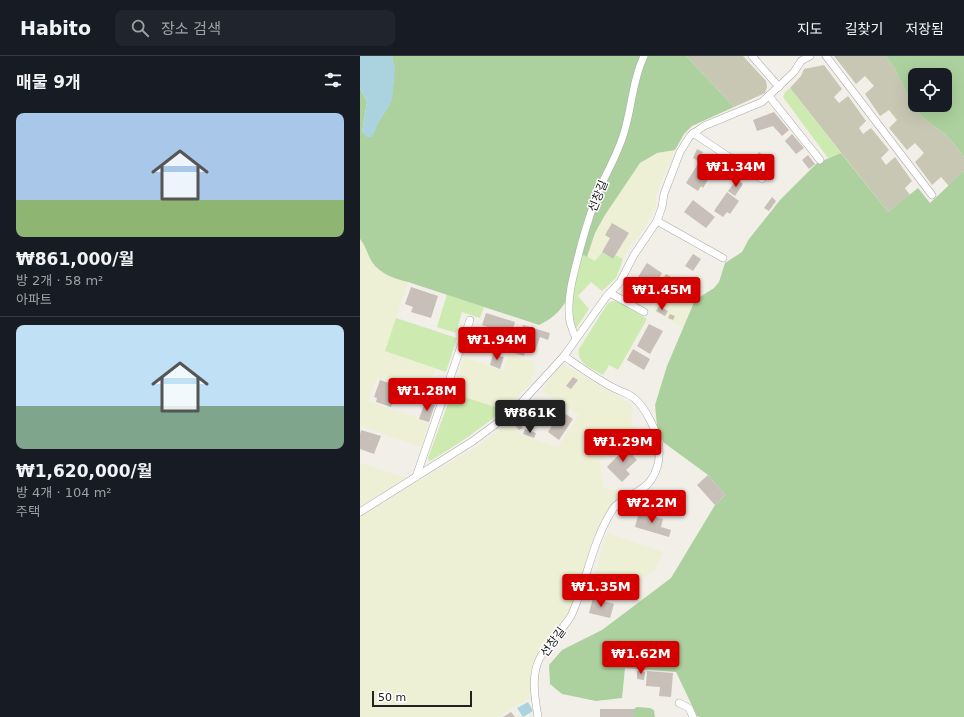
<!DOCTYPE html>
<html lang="ko">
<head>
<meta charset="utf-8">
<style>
	:root { --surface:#171b24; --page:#20242c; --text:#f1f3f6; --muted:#9ea1a6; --line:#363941; --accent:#d40000 }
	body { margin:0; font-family:"DejaVu Sans","Noto Sans KR",sans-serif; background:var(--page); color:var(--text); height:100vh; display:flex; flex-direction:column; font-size:15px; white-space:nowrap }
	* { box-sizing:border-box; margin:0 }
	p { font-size:13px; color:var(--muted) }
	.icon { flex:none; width:22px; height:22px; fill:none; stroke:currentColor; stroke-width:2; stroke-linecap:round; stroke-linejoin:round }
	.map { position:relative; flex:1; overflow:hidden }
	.details { display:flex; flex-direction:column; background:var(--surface); width:360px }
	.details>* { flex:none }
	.fabs { position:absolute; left:548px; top:12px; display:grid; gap:8px }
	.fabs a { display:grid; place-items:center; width:44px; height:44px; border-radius:8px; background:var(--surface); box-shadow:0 4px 16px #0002; font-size:20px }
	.scale { position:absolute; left:12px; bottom:10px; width:100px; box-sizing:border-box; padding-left:4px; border:2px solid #222; border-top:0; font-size:11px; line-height:14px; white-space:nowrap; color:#222; -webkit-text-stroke:3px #fff; paint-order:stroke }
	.price { position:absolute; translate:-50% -34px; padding:0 9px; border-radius:4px; background:var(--accent); color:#fff; font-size:13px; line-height:26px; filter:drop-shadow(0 1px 2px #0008) }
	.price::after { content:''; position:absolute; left:50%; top:24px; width:12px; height:9px; margin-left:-6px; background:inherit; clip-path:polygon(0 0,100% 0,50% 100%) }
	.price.selected { background:#222; color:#fff }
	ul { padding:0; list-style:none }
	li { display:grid; align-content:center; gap:8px; height:212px; padding:0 16px }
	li+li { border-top:1px solid var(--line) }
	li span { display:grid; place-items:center; height:124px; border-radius:8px; color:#555 }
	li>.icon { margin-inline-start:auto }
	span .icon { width:72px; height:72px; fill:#fffc; stroke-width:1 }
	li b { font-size:17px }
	h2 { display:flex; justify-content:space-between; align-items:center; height:48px; padding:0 16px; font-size:17px }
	header { display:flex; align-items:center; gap:24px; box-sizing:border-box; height:56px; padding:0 20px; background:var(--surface); border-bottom:1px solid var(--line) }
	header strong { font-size:19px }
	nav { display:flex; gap:22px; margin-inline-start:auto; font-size:14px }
	.search { width:280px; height:36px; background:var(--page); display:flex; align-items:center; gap:10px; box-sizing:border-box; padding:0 14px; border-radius:8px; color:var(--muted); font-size:15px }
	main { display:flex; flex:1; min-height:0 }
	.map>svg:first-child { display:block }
	.construction { fill:#c7c7b4 }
	.farmland { fill:#eef0d5 }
	.grass { fill:#cdebb0 }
	.forest { fill:#add19e; fill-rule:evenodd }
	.water { fill:#aad3df }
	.building { fill:#c7bfb8 }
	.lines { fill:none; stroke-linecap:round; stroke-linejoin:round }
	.service-casing { stroke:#a9a9a9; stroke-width:8 }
	.service { stroke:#fff; stroke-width:7 }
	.labels { text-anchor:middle; stroke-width:3; stroke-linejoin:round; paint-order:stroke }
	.street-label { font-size:12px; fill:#222; stroke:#fff }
</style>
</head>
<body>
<header>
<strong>Habito</strong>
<div class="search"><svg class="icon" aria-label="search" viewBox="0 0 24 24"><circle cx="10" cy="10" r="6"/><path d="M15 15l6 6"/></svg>장소 검색</div>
<nav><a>지도</a><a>길찾기</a><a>저장됨</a></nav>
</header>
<main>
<section class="details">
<h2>매물 9개<svg class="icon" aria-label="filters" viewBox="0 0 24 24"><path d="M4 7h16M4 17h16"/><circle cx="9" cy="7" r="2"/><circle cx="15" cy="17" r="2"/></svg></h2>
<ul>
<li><span style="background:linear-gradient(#a9c7e8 70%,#8fb573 0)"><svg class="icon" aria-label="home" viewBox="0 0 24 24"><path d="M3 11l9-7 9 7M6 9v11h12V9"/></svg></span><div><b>₩861,000/월</b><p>방 2개 · 58 m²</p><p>아파트</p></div></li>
<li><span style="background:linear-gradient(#bfe0f5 65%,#7fa58c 0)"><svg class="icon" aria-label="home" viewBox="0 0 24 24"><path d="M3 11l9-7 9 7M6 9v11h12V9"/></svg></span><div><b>₩1,620,000/월</b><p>방 4개 · 104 m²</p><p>주택</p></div></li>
</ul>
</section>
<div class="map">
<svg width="604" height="661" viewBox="0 0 604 661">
	<rect width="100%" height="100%" fill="#f2efe9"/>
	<g class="construction">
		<polygon points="326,0 383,0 406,25 407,31 405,37 374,51"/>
		<polygon points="474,0 525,0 534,11 550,44 557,55 569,67 584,77 594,88 604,101 604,115 589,130 581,121 572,129 555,106 564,97 555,87 547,94 529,72 537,64 529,54 520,60 505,38 514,30 505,20 496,28"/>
		<polygon points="464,9 482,33 474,41 479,47 488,40 506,65 499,72 503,78 511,72 529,94 521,102 526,109 535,101 552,125 545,132 550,139 528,156 430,32 441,20 444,13"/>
	</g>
	<g class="farmland">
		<polygon points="315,94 295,141 296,152 280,178 271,189 263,203 255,199 269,177 252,167 245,178 250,182 235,205 227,201 235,177 245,159 280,107 297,97"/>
		<polygon points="0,183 4,188 12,206 23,217 37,223 48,226 25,295 76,312 67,338 17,321 8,345 69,366 61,391 0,370"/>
		<polygon points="313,220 344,238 335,244 323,271 292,254"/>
		<polygon points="149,297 176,306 171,324 173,325 144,354 92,337 104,301 143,315"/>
		<polygon points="205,309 271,348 273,353 271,367 276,372 240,405 244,432 264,435 273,433 256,444 241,465 212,550 205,564 177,602 172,612 172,641 138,661 0,661 0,459 115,392 151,366 161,379 198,391 219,359 182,335 197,313"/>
		<polygon points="0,407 48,422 0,450"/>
		<polygon points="247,477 303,496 295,513 270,534 232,525"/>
	</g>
	<g class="grass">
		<polygon points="430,32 481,97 468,102 423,41 425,36"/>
		<polygon points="242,196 253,203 255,199 263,203 256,222 242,235 231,226 218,240 229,253 215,274 211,256 212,242 222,198 235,205"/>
		<polygon points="87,238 124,251 120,262 102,256 96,277 77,271"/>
		<path d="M252,245H257L287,263L258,314L249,309L243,319C233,313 216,308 219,293L248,247Z"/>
		<polygon points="36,262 97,282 86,316 25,295"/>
		<path d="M92,337L144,354C121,372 97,389 72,404L69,405L68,402Z"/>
	</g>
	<g class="forest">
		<path d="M32,0H281L260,78L251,103L206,245C199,257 191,263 179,269L48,226C35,223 20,218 12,206C7,198 6,190 0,183V32L7,46L2,76C7,73 15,71 18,66C32,48 37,23 32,0Z"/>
		<polygon points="287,0 326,0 374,51 332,70 324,78 315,94 297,97 280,107 245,159 235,177 227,201 222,198 230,168 245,128"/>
		<path d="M525,0H604V101L594,88L584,77L569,67L557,55L550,44L534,11ZM555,19H585V49H555Z"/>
		<polygon points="481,97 528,156 558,132 570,147 604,115 604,661 340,661 337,660 316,616 265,612 262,642 236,645 202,638 190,628 189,609 202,594 242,574 311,522 355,449 365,439 348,419 303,386 297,370 295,349 307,310 335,244 354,232 359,226 365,207 382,196 389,183 420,144 457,107"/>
		<polygon points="277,651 290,652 294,654 295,661 274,661 274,653"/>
	</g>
	<g class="water">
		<polygon points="0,0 32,0 35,12 32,44 27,54 21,62 12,81 7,81 2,76 7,46 0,32"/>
		<polygon points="168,646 173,655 163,661 157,652"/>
	</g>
	<g class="building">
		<polygon points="414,56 429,74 422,80 413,70 397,75 393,64"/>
		<polygon points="432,78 444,92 436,98 425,85"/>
		<polygon points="337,93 343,96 338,105 333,102"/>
		<polygon points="399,96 405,101 400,108 394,104"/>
		<polygon points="448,99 455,108 449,113 442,104"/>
		<polygon points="338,108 350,116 347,121 349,122 343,132 341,130 338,135 326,127"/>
		<polygon points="377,123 383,128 375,140 368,135"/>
		<polygon points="367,136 379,145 370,158 367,156 363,161 354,155"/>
		<polygon points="412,141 416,145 409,155 404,152"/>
		<polygon points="333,144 355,161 346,172 324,156"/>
		<polygon points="252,167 269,177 253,203 242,196 250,182 245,179"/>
		<polygon points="333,198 341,203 333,215 325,210"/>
		<polygon points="287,207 302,217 298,224 295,222 291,229 278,221"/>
		<polygon points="306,218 311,221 304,231 299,228"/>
		<polygon points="51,231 78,240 71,262 51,256 53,251 45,248"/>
		<polygon points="299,250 308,255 305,260 296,255"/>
		<polygon points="126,257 155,266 149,286 137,283 139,275 122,269"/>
		<polygon points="310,258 315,260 313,264 308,262"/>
		<polygon points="289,268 303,275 290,298 277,290"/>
		<polygon points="163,269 190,277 188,284 180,281 175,295 166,292 164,300 154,297"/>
		<polygon points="273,293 290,303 284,314 267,304"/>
		<polygon points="133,298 144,301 140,313 130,309"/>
		<polygon points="213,321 218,324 211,333 206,330"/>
		<polygon points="20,324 38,330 31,351 16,346 17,342 14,341"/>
		<polygon points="187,345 213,363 199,384 188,376 193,368 178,358"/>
		<polygon points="65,346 75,349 69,366 59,363"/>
		<polygon points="157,365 163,372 159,374 154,368"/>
		<polygon points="165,373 176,377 174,382 163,378"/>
		<polygon points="1,374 21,380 14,398 0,393 0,378"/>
		<polygon points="270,387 278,395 273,400 277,404 266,414 270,418 262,426 247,411"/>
		<polygon points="348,419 365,439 355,449 337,429"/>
		<polygon points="279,456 303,463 301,471 311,474 309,481 275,471"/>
		<polygon points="233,542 254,548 250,562 229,557"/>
		<polygon points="277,615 285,616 284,624 277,623"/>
		<polygon points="287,615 313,617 311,641 299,640 300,631 286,630"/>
		<rect x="240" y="653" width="34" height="8"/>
		<polygon points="151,656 155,661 143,661"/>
	</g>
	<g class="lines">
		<g class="service-casing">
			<g id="service">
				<polyline points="392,0 419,31"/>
				<polyline points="466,0 572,139"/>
				<polyline points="409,40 460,104"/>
				<polyline points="333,77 402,123"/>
				<polyline points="297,165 363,202"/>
				<polyline points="250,237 284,256"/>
				<path d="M216,282C212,274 209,266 209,256C208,235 215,214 220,193C226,171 233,148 242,127C250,111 258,96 263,80C272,53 272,25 284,0"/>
				<polyline points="56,421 110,264"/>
				<polyline points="0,456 113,385 140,365 161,347 204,300 246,241 260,226 274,199 297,165 302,151 304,138 320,96 330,80 344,70 402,46 434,16 441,5 450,0"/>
				<polyline points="319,647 329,652 333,661"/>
				<path d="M178,661C175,642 170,618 181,600C190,586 202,574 211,560C227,525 232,485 253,453C263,439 282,438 291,424C297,415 300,403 299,392C299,378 285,351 274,342C268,337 259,335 252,331C235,322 220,311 204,300"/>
			</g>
		</g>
		<use href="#service" class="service"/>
	</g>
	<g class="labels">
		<g class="street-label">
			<text transform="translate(238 140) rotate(-68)" y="4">선창길</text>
			<text transform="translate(193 586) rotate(-53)" y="4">선창길</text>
		</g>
	</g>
</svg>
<div class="fabs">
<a><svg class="icon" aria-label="locate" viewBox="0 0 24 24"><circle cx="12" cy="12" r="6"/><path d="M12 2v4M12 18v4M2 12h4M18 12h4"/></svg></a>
</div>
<div class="scale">50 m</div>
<b class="price" style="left:376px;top:132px">₩1.34M</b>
<b class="price" style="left:302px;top:255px">₩1.45M</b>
<b class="price" style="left:137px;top:305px">₩1.94M</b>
<b class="price" style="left:67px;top:356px">₩1.28M</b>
<b class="price selected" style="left:170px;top:378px">₩861K</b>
<b class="price" style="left:263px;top:407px">₩1.29M</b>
<b class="price" style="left:292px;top:468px">₩2.2M</b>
<b class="price" style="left:241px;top:552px">₩1.35M</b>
<b class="price" style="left:281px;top:619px">₩1.62M</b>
</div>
</main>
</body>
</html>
